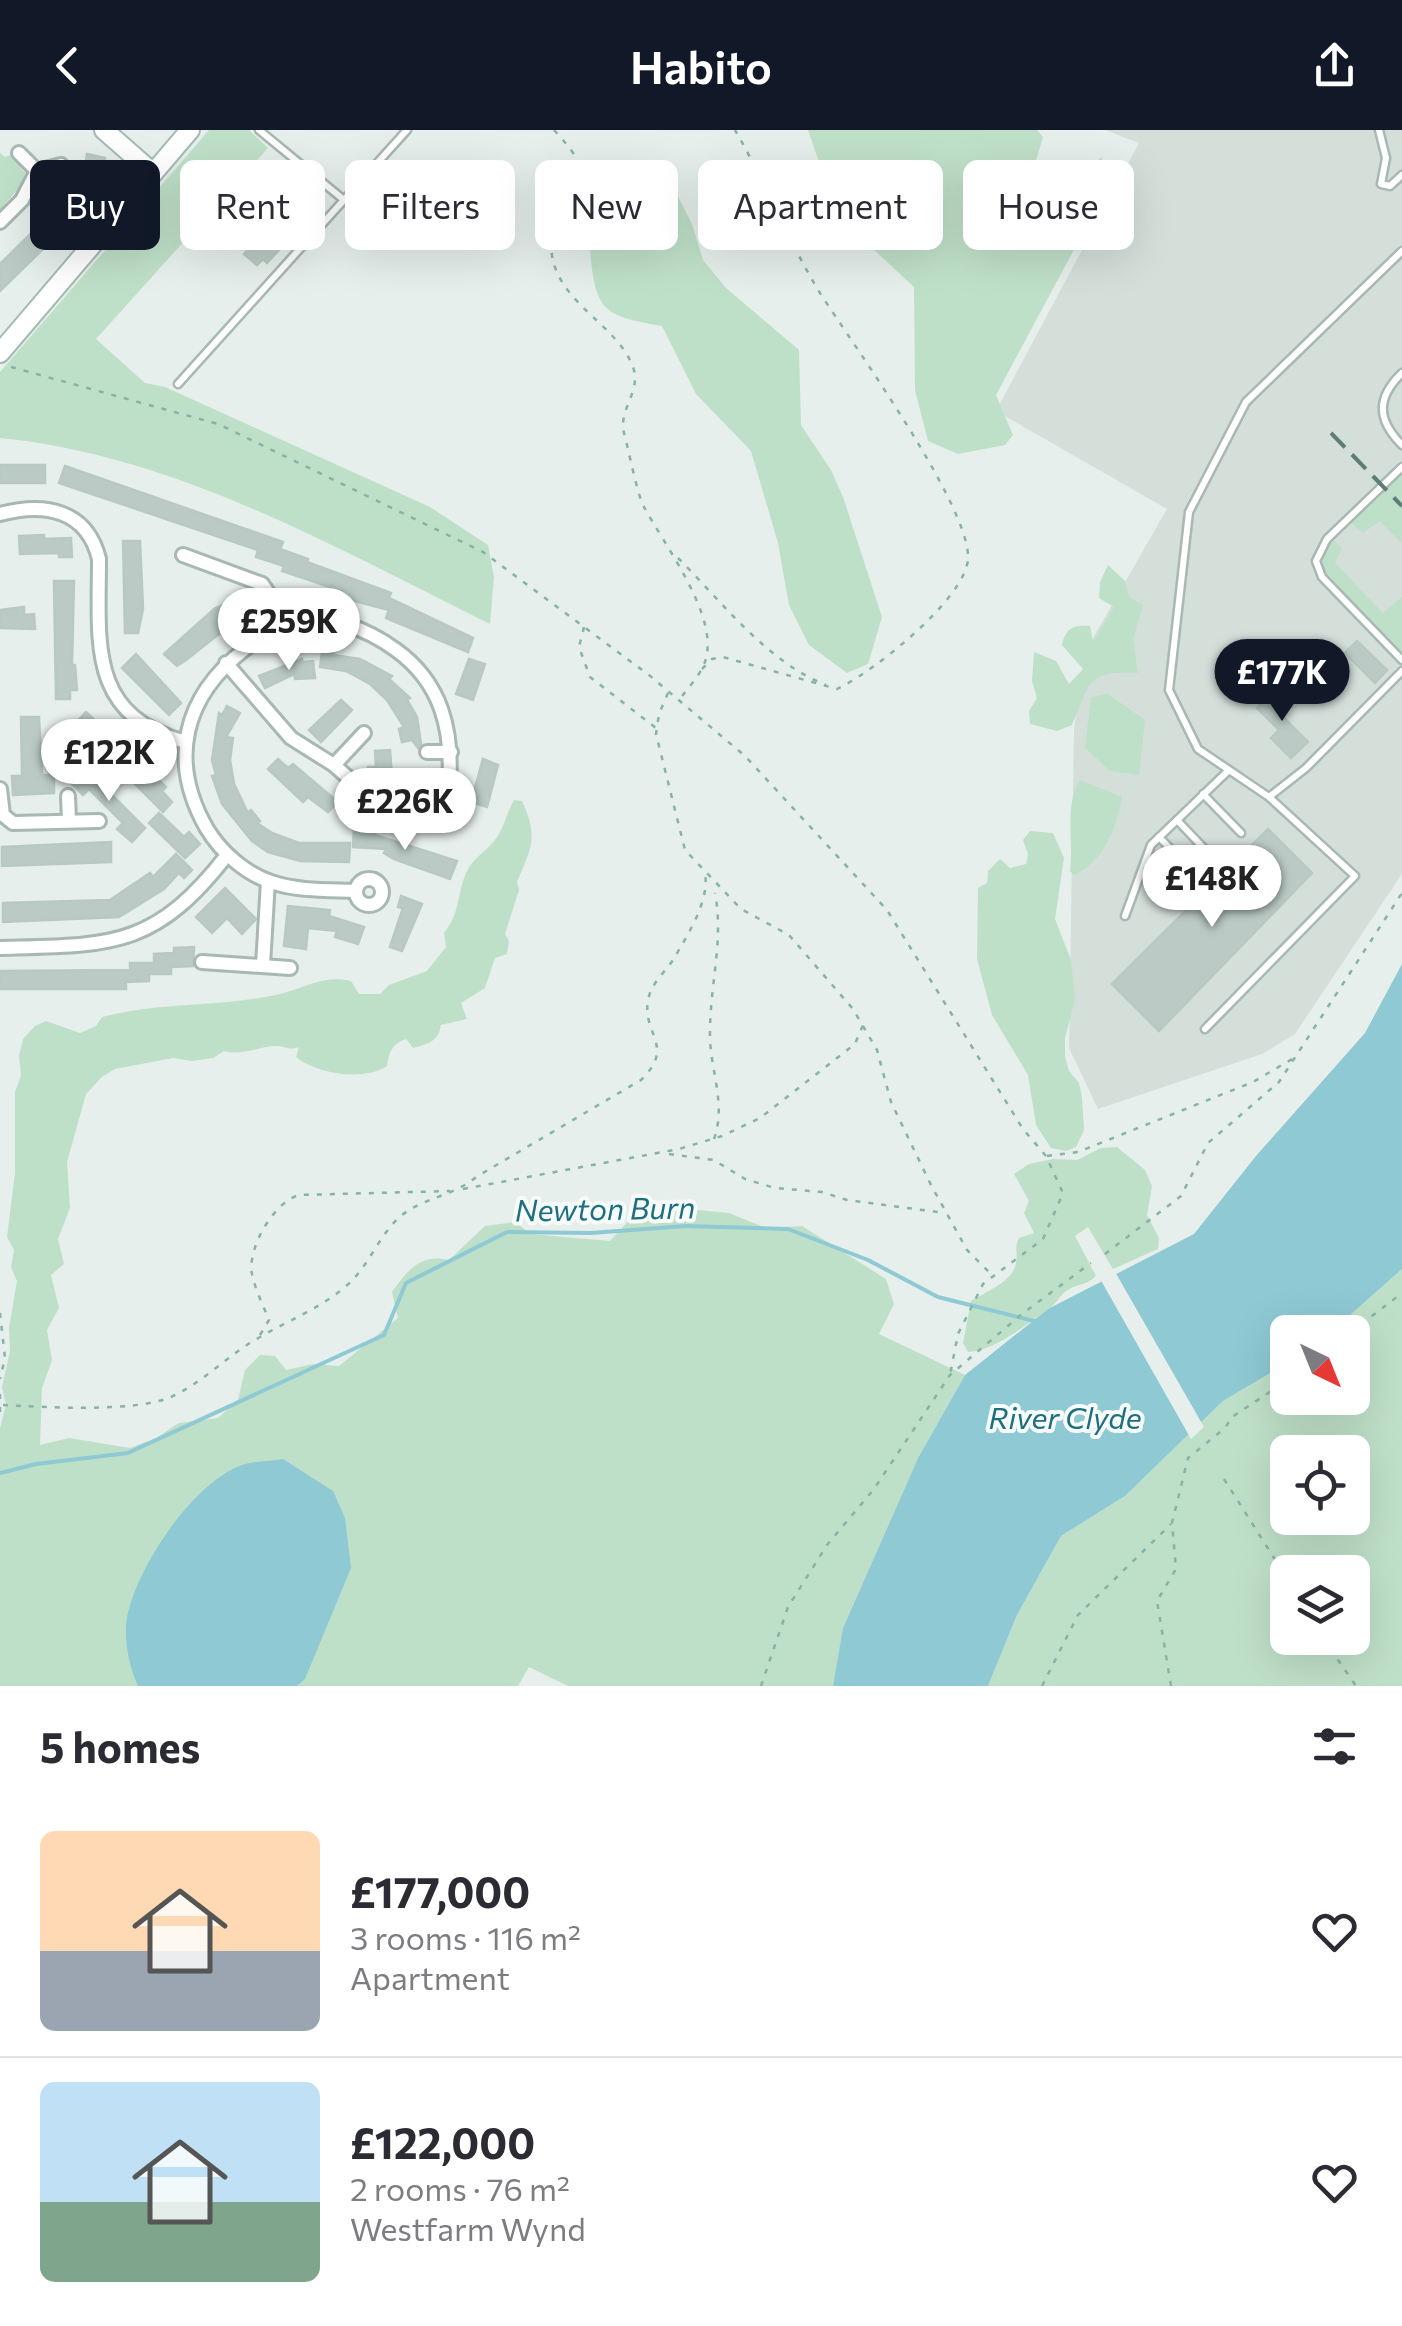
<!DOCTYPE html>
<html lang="en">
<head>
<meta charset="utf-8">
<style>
	:root { --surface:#fff; --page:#f7f7f7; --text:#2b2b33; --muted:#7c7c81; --line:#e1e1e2; --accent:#111827 }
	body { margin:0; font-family:Commissioner,sans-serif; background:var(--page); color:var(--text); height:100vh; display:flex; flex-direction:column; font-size:38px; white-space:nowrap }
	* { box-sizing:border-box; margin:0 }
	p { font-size:32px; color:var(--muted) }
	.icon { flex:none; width:55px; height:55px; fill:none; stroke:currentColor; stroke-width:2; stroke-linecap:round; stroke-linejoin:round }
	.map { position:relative; height:1556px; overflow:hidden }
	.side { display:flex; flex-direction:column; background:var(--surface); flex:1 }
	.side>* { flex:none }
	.top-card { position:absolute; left:30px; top:30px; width:1342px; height:90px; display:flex; gap:20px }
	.needle { width:65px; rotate:137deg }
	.controls { position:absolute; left:1270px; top:1185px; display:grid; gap:20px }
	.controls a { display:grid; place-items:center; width:100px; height:100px; border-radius:15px; background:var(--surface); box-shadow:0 10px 40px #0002; font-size:50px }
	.price { position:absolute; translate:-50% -85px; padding:0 22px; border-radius:35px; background:#fff; color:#222; font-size:32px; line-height:65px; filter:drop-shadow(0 2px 5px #0008) }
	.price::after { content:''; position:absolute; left:50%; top:60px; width:30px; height:22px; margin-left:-15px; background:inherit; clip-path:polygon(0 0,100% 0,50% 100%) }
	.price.selected { background:var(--accent); color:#fff }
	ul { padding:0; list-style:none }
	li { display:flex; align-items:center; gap:30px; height:250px; padding:0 40px }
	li+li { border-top:2px solid var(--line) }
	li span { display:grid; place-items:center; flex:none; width:280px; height:200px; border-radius:15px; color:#555 }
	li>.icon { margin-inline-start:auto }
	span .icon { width:120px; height:120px; fill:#fffc; stroke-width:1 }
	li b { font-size:42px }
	h2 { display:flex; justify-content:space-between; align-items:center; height:120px; padding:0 40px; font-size:42px }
	.tag { padding:0 35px; border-radius:15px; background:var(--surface); box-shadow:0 10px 40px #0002; font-size:35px; line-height:90px }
	.tag.selected { background:var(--accent); color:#fff }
	header { display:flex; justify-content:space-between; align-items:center; height:130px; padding:0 40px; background:var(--accent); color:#fff; font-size:45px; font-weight:600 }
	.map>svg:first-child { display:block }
	.built { fill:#d4dfda }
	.green { fill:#bfe0c8; fill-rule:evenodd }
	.water { fill:#8ec9d4 }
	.pier { fill:#e6efeb }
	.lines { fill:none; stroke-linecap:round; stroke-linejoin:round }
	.stream { stroke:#8ec9d4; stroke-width:4 }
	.building { fill:#bbcac4; stroke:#b8c9c2; stroke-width:2.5 }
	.lane-casing { stroke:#a8b8b2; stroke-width:11 }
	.street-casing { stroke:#a8b8b2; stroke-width:18 }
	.secondary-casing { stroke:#a4bbb3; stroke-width:22 }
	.path { stroke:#86b3a5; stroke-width:2.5; stroke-dasharray:5 8; stroke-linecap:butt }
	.lane { stroke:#fff; stroke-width:6 }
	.street { stroke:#fff; stroke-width:12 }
	.secondary { stroke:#fff; stroke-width:18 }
	.rail { stroke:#5f7d75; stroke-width:4; stroke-dasharray:20 10; stroke-linecap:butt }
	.labels { text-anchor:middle; stroke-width:8; stroke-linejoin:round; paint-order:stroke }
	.water-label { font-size:30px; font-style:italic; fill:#1c6f80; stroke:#f7fbf9 }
</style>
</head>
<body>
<header><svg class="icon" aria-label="back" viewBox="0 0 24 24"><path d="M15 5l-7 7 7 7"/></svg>Habito<svg class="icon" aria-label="share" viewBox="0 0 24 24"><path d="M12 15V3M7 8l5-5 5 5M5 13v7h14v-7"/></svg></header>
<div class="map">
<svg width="1402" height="1556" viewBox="0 0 1402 1556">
	<rect width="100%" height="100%" fill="#e6efeb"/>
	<polygon class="built" points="1105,0 1402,0 1402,744 1295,904 1262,924 1098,979 1069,918 1074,598 1090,513 1167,379 996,281 1139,13"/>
	<g class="green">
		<path d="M209,0H249L268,18L96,209L145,253L165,257L430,377L488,415L494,447L490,494C334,417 175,325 0,308V242Z"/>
		<polygon points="808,0 1037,0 1043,7 1035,34 1055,76 1081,44 1102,27 1091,88 996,265 1013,305 1005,315 958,324 928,311 915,260 914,157 857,104 804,68 818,29"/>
		<polygon points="0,23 5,27 10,25 25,43 21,55 0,80"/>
		<path d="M669,49L692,94L703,130L726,158L799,220L801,295L831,340L843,367L882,487L868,534L847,543L809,515L789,475L778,413L751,321L696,264L662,196C603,186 595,181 590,119L633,66Z"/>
		<polygon points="1402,337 1402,413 1380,391 1363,403 1347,389"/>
		<polygon points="1330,406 1342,418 1335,433 1383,483 1402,467 1402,530 1322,447 1316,431"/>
		<path d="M1108,435L1125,451L1129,467L1143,475L1133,509L1138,543C1084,541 1092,552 1072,595L1057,601L1030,594L1029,581L1037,568L1032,551L1034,522L1056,531L1069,554L1083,539L1062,515C1066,498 1073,495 1090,496L1093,512L1114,477L1099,468L1100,452Z"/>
		<polygon points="1108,564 1145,590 1139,645 1110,641 1085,618 1091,567"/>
		<path d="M1080,650L1122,667C1116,698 1105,730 1074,745L1070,741C1074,713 1064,673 1080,650Z"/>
		<path d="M514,670L522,671C539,708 531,718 517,752L519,760L505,804L509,811L507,824L495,828L485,858L461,873L467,889L441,895C439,911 428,914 413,918L406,909C392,914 389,922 387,936C365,951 318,945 296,927L299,917C288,921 285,915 274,916C257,917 242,926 224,921L213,928L192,931L173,928L115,939L103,946L86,964L67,1032L70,1078L58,1109L64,1134L51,1145L59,1178L47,1200L52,1230L42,1258L40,1315L69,1308L130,1318L156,1308L179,1293L218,1288L238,1270L245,1240L260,1225L275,1226L286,1240L313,1234L339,1236L398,1188L392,1162C408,1140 420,1123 449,1130L485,1096L516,1092L530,1104L610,1111L631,1088L665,1077L729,1083L766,1098L802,1096L886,1149L894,1174L879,1204L965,1245L918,1328L843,1498L834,1556H568L529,1537L518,1556H0V1298L6,1275L2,1257L10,1221L9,1198L17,1151L11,1137L14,1120L7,1107L15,1043V962L21,946L19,926L23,909L35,896L46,891L80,903L96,896L102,887C160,872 218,877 276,865C303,859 323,844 351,851L359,864H380L389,855L427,841L446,817L444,803C460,784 457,764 466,743C473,727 488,721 497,707C504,697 507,682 514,670Z"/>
		<polygon points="1030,701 1053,703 1064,728 1055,789 1071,830 1075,870 1065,908 1065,927 1069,941 1079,953 1082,967 1084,1000 1076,1017 1066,1021 1051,1018 1036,995 1028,945 992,885 977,829 978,758 987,753 988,741 1000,729 1010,738 1026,734 1028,724 1023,710"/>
		<path d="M1117,1017L1145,1040L1152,1056L1147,1085L1159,1108L1158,1119L1113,1139L1088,1097L1075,1106L1096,1146C1086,1156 1078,1153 1068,1160C1061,1163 1057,1173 1051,1177C1029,1193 994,1221 968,1222L963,1213L971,1171C985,1162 1013,1152 1016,1133C1018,1122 1014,1118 1019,1108L1034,1103L1024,1083L1029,1071L1014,1044L1029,1034L1053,1029L1077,1030L1101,1018Z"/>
		<path d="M1402,1139V1556H988L1017,1485L1061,1406L1125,1366L1223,1271L1287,1233L1288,1268H1352V1202H1331ZM1288,1322H1352V1388H1288ZM1288,1442H1352V1508H1288Z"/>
	</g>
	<g class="water">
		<polygon points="1402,834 1402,1139 1331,1202 1288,1202 1287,1233 1223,1271 1125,1366 1061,1406 1017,1485 988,1556 833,1556 843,1498 918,1328 965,1245 1048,1179 1194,1104 1256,1026 1365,903"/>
		<path d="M283,1329L333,1361L345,1388L351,1438L305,1549L297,1556H138C130,1538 125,1516 126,1496C130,1445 194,1349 245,1334C257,1331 271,1331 283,1329Z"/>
	</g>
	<polygon class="pier" points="1114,1140 1204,1297 1191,1309 1099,1147"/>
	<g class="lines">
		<polyline class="stream" points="0,1343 36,1334 128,1323 384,1205 406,1153 507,1102 591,1103 686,1096 788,1099 868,1130 938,1167 1038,1192"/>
	</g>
	<g class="building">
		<polygon points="87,24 105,28 101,57 83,51"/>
		<polygon points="303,54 323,72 267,133 263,129 257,135 244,124"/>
		<polygon points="76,59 89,74 0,161 0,134"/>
		<rect x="0" y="335" width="45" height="18"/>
		<polygon points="65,336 283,412 280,419 308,429 307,432 391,463 389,468 473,508 468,522 386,488 389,480 343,468 331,464 333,458 282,441 284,436 256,427 258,420 59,353"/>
		<polygon points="44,405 44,409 71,408 72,427 59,427 59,423 20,424 19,406"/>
		<polygon points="123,411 140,411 143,479 138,503 125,503"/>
		<polygon points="54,451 74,451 72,535 75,535 77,560 70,560 70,569 56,569"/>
		<polygon points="244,465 252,478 186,530 177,536 164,524 214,479"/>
		<polygon points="24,477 24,485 34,484 35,499 0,498 0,480"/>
		<polygon points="1357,511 1387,540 1375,553 1345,523"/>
		<polygon points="323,515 334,516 333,525 360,529 392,546 389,549 410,568 407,570 417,587 421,614 418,618 412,610 402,612 399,599 404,597 387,570 370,554 346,541 320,537"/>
		<polygon points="136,524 181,573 169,585 122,538"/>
		<polygon points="302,529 302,532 313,531 315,548 295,549 294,544 265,558 259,546"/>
		<polygon points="469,529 485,534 473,570 456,564"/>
		<polygon points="1280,554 1289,563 1274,578 1308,612 1291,628 1271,608 1279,600 1257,578"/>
		<polygon points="341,570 352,580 321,612 309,600"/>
		<polygon points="227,576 240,583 226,607 233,608 230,630 234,654 248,683 251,680 260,691 257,693 272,703 299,713 350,713 349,732 300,731 268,722 252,711 222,674 212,646 216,645 212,630 219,583 222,585"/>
		<polygon points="86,582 166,657 162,661 172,672 163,682 75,594"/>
		<polygon points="21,587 39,587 42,645 54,645 54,663 13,665 12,646 22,646"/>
		<polygon points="390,620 392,647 369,649 368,637 376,637 375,621"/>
		<polygon points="278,629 288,638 293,634 338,672 328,682 308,667 303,672 268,639"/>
		<polygon points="483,629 498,635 487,677 471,672"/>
		<polygon points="85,638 145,698 132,712 117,699 123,693 89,659 83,665 71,653"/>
		<polygon points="415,657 440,665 434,685 409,677"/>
		<polygon points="369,659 390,665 384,685 363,679"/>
		<polygon points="159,683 184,707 189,702 200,714 185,728 149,693"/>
		<polygon points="354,698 375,699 375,705 457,731 450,749 394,729 384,723 386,719 353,717"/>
		<polygon points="1268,699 1312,743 1159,901 1112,854"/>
		<polygon points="111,712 111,732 2,736 2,717"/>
		<polygon points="176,724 192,740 184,748 179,743 164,759 119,787 3,792 3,773 110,770 150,743 153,747"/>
		<polygon points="225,758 256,789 242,804 227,788 212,803 196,787"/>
		<polygon points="401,766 422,774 402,821 390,817 403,778 398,777"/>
		<polygon points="288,776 330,780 329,786 364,797 358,814 335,807 337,801 308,798 306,819 284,816"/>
		<polygon points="194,817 193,836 171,837 171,844 149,844 149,851 126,852 126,859 0,859 0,841 130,840 130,833 154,833 154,824 174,823 174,818"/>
	</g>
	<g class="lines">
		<g class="lane-casing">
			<g id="lane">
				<polyline points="259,0 344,70"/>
				<polyline points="1379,0 1386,28 1381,54 1390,56 1402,45"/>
				<path d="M1402,243C1376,268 1377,290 1402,315"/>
				<polyline points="178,254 407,0"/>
				<polyline points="1402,337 1327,409 1316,431 1322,447 1402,530"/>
				<polyline points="1203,664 1241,703"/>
				<polyline points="1269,667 1306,638 1402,541"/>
				<polyline points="1177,690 1214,729"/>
				<polyline points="1159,707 1197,746"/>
				<polyline points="1125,786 1151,715 1229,640"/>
				<polyline points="1205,899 1355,746 1269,667 1198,619 1169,560 1189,382 1246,272 1402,121"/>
			</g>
		</g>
		<g class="street-casing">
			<g id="street">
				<polyline points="19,23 37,41 61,35"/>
				<polyline points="0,92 22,70 37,41"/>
				<path d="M0,384C45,372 87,380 99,429C99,512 87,585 185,612"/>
				<polyline points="183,425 262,454 287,490"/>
				<polyline points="226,533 291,608 334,635 353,652"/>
				<polyline points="427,622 451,622"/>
				<polyline points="334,635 364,603"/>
				<polyline points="0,659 3,685 13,693 99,691"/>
				<polyline points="68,666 69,691"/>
				<circle cx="369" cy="762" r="13"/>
				<path d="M354,761C327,760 297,761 271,752C246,744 221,722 207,699C168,631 183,567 245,519C257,510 275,493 289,490C324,481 369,500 396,520C442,553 453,601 449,654"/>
				<path d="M0,818C111,815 154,819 227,725"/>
				<polyline points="202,832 290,838"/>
				<polyline points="263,835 268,751"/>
			</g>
		</g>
		<g class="secondary-casing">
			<g id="secondary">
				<polyline points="104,0 153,43"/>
				<polyline points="0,223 190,0"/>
			</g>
		</g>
		<g class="path">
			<path d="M554,0C591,40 596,58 553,97C538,167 615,188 633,237C642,261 618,279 624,303C629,321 637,364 644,377C664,414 714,480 707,523C705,541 690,555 680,569"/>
			<polyline points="11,237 218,294 483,422 649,545 745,626 887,780 1023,999 1046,1026 1063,1063 1043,1109 983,1154 958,1204 950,1245"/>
			<path d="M678,428C722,472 767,532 826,555"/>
			<polyline points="584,497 579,517 590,547 656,598"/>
			<path d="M702,539L712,529L723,527L837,559C872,543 967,468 968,428C970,376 852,213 820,163C788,111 766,53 735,0"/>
			<polyline points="668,563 659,584 656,604 685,720 741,779 789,805 853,879 877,920 891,972 931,1055 967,1120 993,1146"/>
			<path d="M714,1009C727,973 709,938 710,902C710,854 724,810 715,763"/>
			<polyline points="669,1024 714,1030 745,1049 775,1058 822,1062 847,1070 945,1083"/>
			<polyline points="1047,1026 1078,1022 1253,952 1294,928"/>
			<polyline points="463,1059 679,1019 722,1006 760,988 855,914 863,895"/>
			<polyline points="1105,1124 1181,1066 1208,1013 1279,952 1402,763"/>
			<polyline points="0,1183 5,1228 0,1249"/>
			<polyline points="1351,1202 1402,1163"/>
			<path d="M260,1205L269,1190C263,1175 255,1159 252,1144C247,1118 274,1072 299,1065L450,1061"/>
			<polyline points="0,1264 0,1286"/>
			<path d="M3,1275C45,1277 133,1283 171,1267C204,1252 229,1224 260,1207C289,1190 319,1179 345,1157C370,1136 378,1105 402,1085C425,1067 454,1066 476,1047L641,950C676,916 642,905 648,870C651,854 664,843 673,830C687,806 710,771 705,743"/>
			<polyline points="1224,1349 1288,1450"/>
			<polyline points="1323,1508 1356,1556"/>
			<polyline points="761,1556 788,1477 827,1415 874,1359 950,1245 1022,1184 1091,1133"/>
			<polyline points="1042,1556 1078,1485 1171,1394"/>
			<polyline points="1171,1556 1157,1471 1176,1439 1172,1393 1188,1328 1225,1298 1232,1287 1288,1250"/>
		</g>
		<use href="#lane" class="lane"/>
		<use href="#street" class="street"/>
		<use href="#secondary" class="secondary"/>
		<polyline class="rail" points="1331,303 1402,376"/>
	</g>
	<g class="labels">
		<g class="water-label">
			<text transform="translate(605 1080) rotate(-1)" y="10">Newton Burn</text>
			<text x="1065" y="1299">River Clyde</text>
		</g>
	</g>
</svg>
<div class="controls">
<a><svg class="needle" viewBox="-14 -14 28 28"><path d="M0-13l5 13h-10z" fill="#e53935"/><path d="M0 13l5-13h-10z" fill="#7c7c81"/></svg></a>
<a><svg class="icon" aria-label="locate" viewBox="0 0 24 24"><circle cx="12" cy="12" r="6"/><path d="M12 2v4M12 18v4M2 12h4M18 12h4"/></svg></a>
<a><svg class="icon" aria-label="layers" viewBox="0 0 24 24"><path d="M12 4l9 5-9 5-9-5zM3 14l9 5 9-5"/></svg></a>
</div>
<b class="price" style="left:289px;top:543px">£259K</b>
<b class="price selected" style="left:1282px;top:594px">£177K</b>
<b class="price" style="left:109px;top:674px">£122K</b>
<b class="price" style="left:405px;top:723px">£226K</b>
<b class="price" style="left:1212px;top:800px">£148K</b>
<div class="top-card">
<a class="tag selected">Buy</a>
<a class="tag">Rent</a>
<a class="tag">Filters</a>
<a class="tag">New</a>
<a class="tag">Apartment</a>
<a class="tag">House</a>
</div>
</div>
<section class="side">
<h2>5 homes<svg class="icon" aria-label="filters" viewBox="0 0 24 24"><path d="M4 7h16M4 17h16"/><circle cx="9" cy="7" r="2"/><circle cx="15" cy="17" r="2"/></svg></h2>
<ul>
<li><span style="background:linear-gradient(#ffd9b3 60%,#9aa5b1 0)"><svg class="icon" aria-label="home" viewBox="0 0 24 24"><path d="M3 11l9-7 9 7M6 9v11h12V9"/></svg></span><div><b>£177,000</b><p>3 rooms · 116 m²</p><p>Apartment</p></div><svg class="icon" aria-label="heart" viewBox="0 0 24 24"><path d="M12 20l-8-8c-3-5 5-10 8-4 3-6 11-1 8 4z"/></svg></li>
<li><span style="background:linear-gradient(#bfe0f5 60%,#7fa58c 0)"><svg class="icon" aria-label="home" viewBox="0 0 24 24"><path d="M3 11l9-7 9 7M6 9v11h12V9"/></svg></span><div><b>£122,000</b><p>2 rooms · 76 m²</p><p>Westfarm Wynd</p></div><svg class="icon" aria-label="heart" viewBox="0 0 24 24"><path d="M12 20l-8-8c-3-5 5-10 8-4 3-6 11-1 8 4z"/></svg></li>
</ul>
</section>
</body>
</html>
